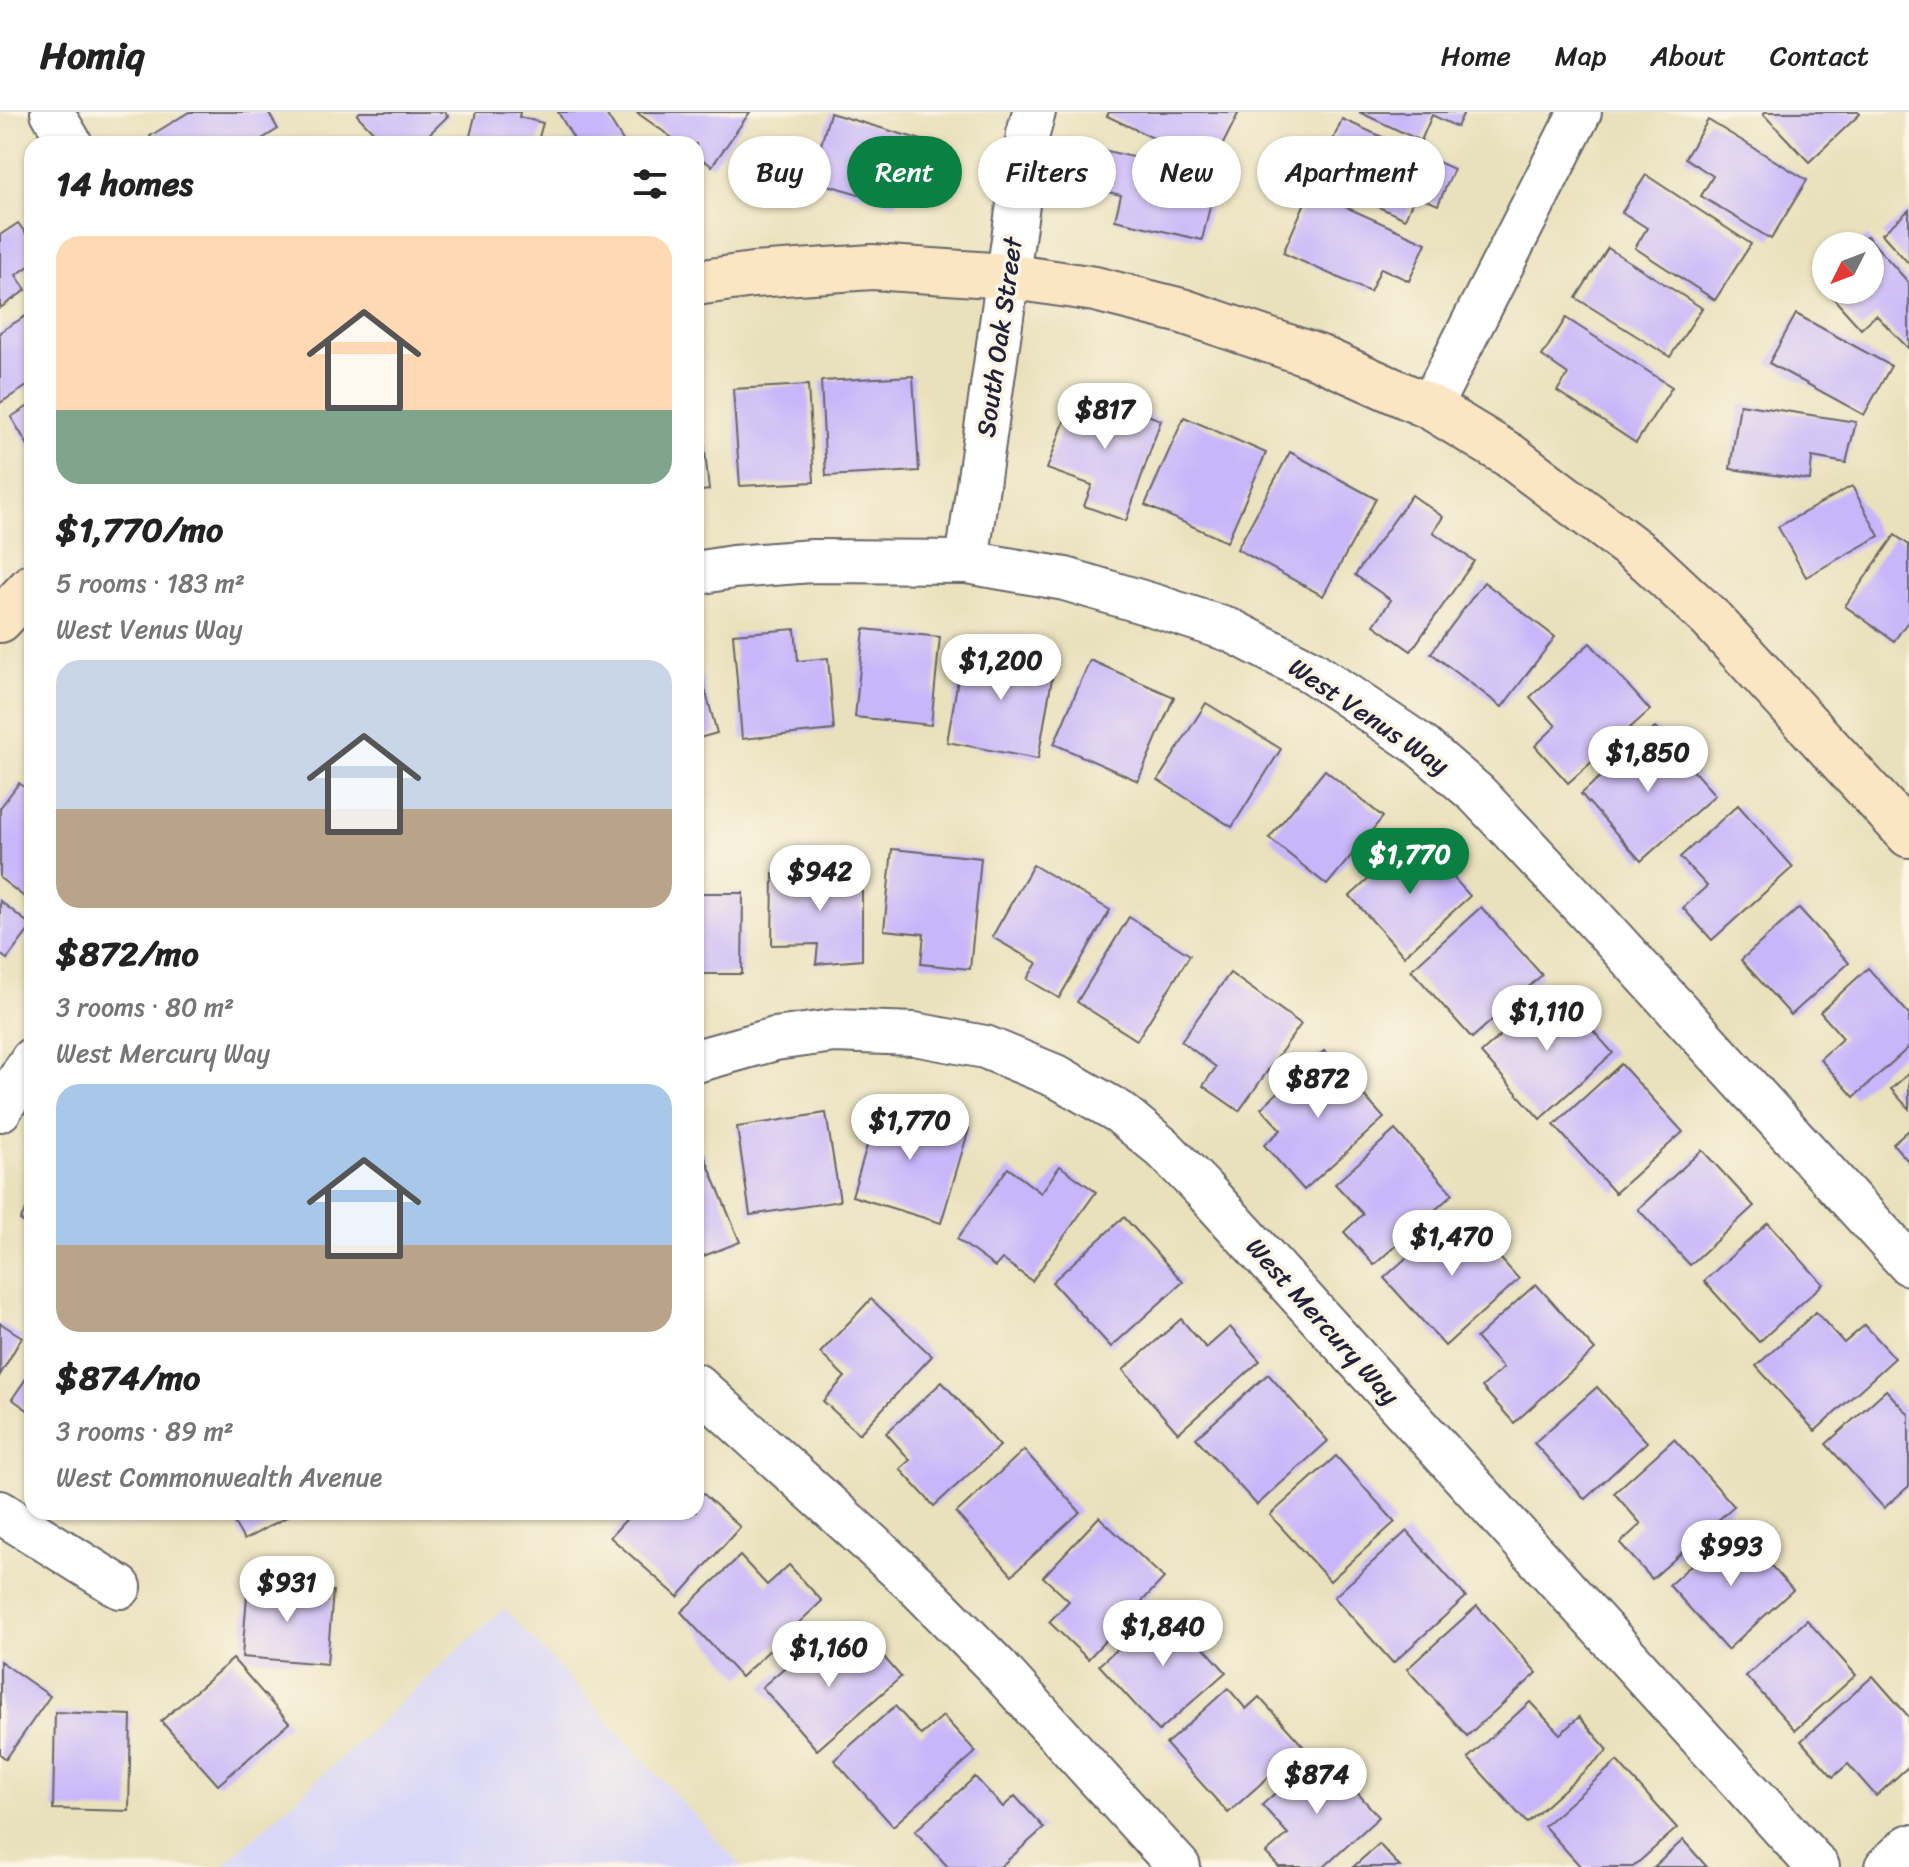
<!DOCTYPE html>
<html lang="en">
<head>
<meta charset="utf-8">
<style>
	:root { --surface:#fff; --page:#f2f2f2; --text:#222; --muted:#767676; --line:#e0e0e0; --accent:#0b8043 }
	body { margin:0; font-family:Sriracha,sans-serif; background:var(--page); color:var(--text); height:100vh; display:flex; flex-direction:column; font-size:30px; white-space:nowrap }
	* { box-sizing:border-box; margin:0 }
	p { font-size:26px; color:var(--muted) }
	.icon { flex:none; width:44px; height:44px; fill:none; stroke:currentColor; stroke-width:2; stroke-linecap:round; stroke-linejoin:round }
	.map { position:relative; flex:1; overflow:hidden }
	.side { position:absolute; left:24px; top:24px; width:680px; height:1384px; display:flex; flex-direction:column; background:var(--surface); border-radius:24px; box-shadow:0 2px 6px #0004 }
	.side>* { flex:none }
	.hud { position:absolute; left:728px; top:24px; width:760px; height:72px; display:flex; gap:16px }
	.needle { width:52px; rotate:228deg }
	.buttons { position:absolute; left:1812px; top:120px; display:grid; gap:16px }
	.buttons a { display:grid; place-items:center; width:72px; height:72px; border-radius:50%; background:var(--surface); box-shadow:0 2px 6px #0004; font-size:40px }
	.price { position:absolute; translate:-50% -68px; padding:0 18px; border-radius:28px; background:#fff; color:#222; font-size:26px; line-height:52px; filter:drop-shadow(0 2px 4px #0008) }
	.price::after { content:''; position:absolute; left:50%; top:48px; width:24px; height:18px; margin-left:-12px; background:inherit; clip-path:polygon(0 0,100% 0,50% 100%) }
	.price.active { background:var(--accent); color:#fff }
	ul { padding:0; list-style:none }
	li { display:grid; align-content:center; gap:16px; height:424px; padding:0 32px }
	li span { display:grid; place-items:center; height:248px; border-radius:24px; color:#555 }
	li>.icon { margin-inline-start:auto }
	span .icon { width:144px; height:144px; fill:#fffc; stroke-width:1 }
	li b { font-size:34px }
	h2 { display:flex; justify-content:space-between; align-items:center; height:96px; padding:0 32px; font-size:34px }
	.tag { padding:0 28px; border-radius:36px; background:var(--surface); box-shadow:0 2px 6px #0004; font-size:28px; line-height:72px }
	.tag.active { background:var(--accent); color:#fff }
	header { display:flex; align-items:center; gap:48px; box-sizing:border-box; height:112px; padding:0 40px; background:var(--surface); border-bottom:2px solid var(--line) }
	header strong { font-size:38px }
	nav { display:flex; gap:44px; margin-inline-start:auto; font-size:28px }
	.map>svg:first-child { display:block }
	.built { fill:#d9d7f8 }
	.building { fill:#c8b5fa }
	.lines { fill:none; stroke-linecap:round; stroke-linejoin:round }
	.street-casing { stroke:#686568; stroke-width:46 }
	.secondary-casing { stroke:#686568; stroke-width:48 }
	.street { stroke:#fff; stroke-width:42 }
	.secondary { stroke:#fbe6c4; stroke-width:44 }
	.labels { text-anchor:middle; stroke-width:7; stroke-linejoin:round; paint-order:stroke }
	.street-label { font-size:26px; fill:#22223b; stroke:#fcf5e5 }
</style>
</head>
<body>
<header>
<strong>Homiq</strong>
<nav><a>Home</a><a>Map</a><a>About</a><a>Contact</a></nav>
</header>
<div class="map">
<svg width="1909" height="1755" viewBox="0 0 1909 1755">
	<rect width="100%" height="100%" fill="#fcf5e5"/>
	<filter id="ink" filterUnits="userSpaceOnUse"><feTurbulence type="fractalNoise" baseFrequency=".0125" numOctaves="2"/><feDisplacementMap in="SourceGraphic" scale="16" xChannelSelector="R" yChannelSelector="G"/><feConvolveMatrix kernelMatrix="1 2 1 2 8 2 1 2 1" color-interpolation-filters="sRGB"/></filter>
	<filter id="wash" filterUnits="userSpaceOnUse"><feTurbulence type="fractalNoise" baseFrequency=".006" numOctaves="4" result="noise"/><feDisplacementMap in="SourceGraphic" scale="32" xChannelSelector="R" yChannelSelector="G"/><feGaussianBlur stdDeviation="1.8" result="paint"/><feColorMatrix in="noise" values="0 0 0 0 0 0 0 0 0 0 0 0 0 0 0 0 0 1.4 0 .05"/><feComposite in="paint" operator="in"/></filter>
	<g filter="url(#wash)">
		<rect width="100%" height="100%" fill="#e9e1bc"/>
		<polygon class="built" points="504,1496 742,1755 222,1755"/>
		<g id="blocks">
			<g class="building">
				<polygon points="189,0 268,0 278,17 254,32 155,32 150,24"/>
				<polygon points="360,0 445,0 448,4 419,32 373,32 379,26 357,3"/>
				<polygon points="476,0 520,0 519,5 543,11 537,32 468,32"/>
				<polygon points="558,0 605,0 625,32 570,32 575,29"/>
				<polygon points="636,0 750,0 712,54 696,43 696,32 681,32"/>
				<polygon points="1109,0 1239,0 1212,54 1107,4"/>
				<polygon points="1359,0 1464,0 1457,15 1432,3 1421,29"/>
				<polygon points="1765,0 1858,0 1860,2 1809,50 1763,2"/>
				<polygon points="830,1 942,34 933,66 906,59 896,93 811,68"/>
				<polygon points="1342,7 1454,57 1438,93 1415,83 1405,107 1316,67"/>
				<polygon points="1708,8 1807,68 1771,127 1701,84 1713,64 1685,46"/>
				<polygon points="1103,38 1217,65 1202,128 1115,108 1121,83 1094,77"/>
				<polygon points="1646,63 1751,132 1715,188 1635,136 1647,116 1622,100"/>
				<polygon points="1310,79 1426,131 1409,169 1381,156 1370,180 1283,141"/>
				<polygon points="1909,98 1909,152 1882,122"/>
				<polygon points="18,111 32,130 32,152 16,163 26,178 0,196 0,123"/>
				<polygon points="1867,124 1909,171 1909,237 1876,203 1861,217 1826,178 1870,178 1870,134 1855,134"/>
				<polygon points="1608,136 1702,196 1670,245 1576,186"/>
				<polygon points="32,200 32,271 0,291 0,220"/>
				<polygon points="1796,202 1891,254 1864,303 1769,251"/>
				<polygon points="1566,206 1672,275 1636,331 1557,279 1568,262 1542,244"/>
				<polygon points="913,264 919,359 826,364 821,269"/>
				<polygon points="808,273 814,370 740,374 733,277"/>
				<polygon points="1076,277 1161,308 1126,409 1084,394 1092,373 1047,357"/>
				<polygon points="32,292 32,340 11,305"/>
				<polygon points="1740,292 1856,310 1846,351 1812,345 1810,368 1730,357"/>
				<polygon points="701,300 709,378 696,380 696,301"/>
				<polygon points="1184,305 1266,341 1227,430 1145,393"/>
				<polygon points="1290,340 1376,387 1323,484 1237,437"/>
				<polygon points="1852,374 1879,424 1806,465 1778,415"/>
				<polygon points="1412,383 1443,405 1433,420 1474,449 1411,539 1374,513 1391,488 1355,463"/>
				<polygon points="1895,423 1909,433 1909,508 1894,529 1845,494"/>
				<polygon points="1484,470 1555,525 1502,595 1431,541"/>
				<polygon points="795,517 798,549 828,546 834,618 742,627 733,522"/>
				<polygon points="864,517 940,525 931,613 855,605"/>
				<polygon points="1590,531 1650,598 1568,671 1535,634 1556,614 1530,585"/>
				<polygon points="964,533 1055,549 1038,647 947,630"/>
				<polygon points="696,544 717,621 696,627"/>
				<polygon points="1090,548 1174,585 1138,669 1054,632"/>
				<polygon points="1206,591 1281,637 1232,715 1158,668"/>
				<polygon points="1655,616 1715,683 1641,749 1581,682"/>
				<polygon points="1325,658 1383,705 1327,773 1269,726"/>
				<polygon points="19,671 32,681 32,791 0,766 0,696"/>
				<polygon points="1738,693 1793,755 1712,828 1683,796 1707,774 1680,745"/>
				<polygon points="1416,724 1470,784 1404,844 1350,784"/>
				<polygon points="892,737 981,746 970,857 921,852 924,822 884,818"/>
				<polygon points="1033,753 1110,798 1059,886 1027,867 1037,851 992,825"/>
				<polygon points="862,760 862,848 816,852 818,832 772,833 773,761"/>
				<polygon points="696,781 743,781 742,862 696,862"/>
				<polygon points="0,789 32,814 7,847 0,842"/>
				<polygon points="1481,795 1542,863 1472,926 1411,858"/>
				<polygon points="1799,796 1849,851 1791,903 1741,848"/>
				<polygon points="1129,805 1190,843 1137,928 1077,890"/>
				<polygon points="1868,856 1909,902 1909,935 1854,985 1820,947 1843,926 1820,900"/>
				<polygon points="1230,861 1301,912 1239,999 1203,974 1216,955 1181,929"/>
				<polygon points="1554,875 1613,941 1540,1007 1481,941"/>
				<polygon points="1324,939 1384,1006 1304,1078 1264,1033 1281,1018 1261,996"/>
				<polygon points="1621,952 1683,1020 1615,1081 1554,1013"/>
				<polygon points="1909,961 1909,997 1891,977"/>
				<polygon points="880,990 969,1017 941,1111 852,1084"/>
				<polygon points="826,1001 840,1089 750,1103 737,1015"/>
				<polygon points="1395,1018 1453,1082 1374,1153 1344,1120 1363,1102 1335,1072"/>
				<polygon points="1909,1018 1909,1050 1893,1032"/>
				<polygon points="702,1038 740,1130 696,1147 696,1040"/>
				<polygon points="1702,1038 1754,1094 1690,1153 1638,1097"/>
				<polygon points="1060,1054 1096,1080 1032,1169 1002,1147 995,1155 957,1127 1008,1056 1041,1081"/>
				<polygon points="32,1089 32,1116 20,1108"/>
				<polygon points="1458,1099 1519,1167 1445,1234 1384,1166"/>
				<polygon points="1124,1105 1183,1170 1111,1235 1052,1170"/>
				<polygon points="1768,1111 1823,1172 1759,1230 1704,1169"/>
				<polygon points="1536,1172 1595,1238 1514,1311 1482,1275 1503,1256 1476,1226"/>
				<polygon points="871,1187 932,1244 859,1322 823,1289 845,1265 820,1241"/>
				<polygon points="1816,1200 1844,1231 1865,1213 1895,1246 1815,1319 1756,1254"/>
				<polygon points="1181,1207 1206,1236 1230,1215 1260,1249 1178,1321 1123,1258"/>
				<polygon points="0,1211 22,1225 0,1263"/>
				<polygon points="32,1258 32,1301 12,1287"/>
				<polygon points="1268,1262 1328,1329 1257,1393 1196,1326"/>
				<polygon points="942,1270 1000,1334 934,1394 900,1357 910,1348 886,1321"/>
				<polygon points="1597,1275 1647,1330 1585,1387 1534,1331"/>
				<polygon points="1886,1278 1909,1303 1909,1374 1884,1396 1826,1332"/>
				<polygon points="1674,1327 1734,1394 1652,1467 1620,1431 1641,1412 1614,1381"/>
				<polygon points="1024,1338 1080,1400 1012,1463 956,1401"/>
				<polygon points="1336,1344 1395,1410 1330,1469 1270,1403"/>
				<polygon points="696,1375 740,1415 678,1485 610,1425 633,1400 696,1400"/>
				<polygon points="228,1400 296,1400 244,1428"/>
				<polygon points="1099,1405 1164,1466 1088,1547 1049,1510 1069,1489 1043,1465"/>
				<polygon points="1735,1414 1793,1478 1727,1538 1669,1473"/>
				<polygon points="1407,1419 1466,1485 1393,1551 1334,1485"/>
				<polygon points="740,1444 767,1473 789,1453 822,1489 741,1565 681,1500"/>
				<polygon points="248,1471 333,1479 327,1552 242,1545"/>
				<polygon points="1166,1493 1226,1560 1159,1619 1099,1553"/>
				<polygon points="1477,1494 1537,1561 1467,1624 1407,1557"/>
				<polygon points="1807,1508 1856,1563 1795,1618 1746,1564"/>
				<polygon points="820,1525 845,1554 871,1530 901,1565 817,1638 762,1575"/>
				<polygon points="233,1547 289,1611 218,1673 161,1609"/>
				<polygon points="0,1549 50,1584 6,1647 0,1642"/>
				<polygon points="1873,1564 1909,1605 1909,1654 1876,1684 1848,1652 1833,1665 1801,1629"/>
				<polygon points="1228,1576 1246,1597 1259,1585 1303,1634 1228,1701 1166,1632"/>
				<polygon points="1530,1590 1560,1622 1579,1605 1608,1638 1527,1711 1468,1646"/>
				<polygon points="895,1594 921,1623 943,1604 976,1640 893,1714 834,1648"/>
				<polygon points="55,1600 131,1603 129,1699 53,1697"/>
				<polygon points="1321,1640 1379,1705 1324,1755 1279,1755 1266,1741 1288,1722 1262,1693"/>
				<polygon points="1617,1649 1677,1716 1633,1755 1581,1755 1544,1714"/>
				<polygon points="975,1665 1003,1695 1015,1684 1044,1716 1000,1755 948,1755 915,1719"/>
				<polygon points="1683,1728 1707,1755 1654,1755"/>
				<polygon points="1379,1732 1400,1755 1353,1755"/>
			</g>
		</g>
	</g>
	<g filter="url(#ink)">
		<use href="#blocks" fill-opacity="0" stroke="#686568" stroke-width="2"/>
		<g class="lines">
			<g class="street-casing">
				<g id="street">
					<polyline points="52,0 71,32"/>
					<polyline points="1430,295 1580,0"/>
					<polyline points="967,450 1028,22 1034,0"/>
					<polyline points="696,461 733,455 812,449 967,450 1065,467 1159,495 1232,519 1312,560 1419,632 1477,682 1590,802 1909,1152"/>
					<polyline points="696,949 775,927 834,919 914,922 985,935 1058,965 1119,1000 1164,1037 1203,1077 1818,1755"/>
					<polyline points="0,998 32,947"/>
					<polyline points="696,1273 916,1473 997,1555 1179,1755"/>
					<polyline points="0,1400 120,1475"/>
					<polyline points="1886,1755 1909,1734"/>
				</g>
			</g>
			<g class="secondary-casing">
				<g id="secondary">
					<polyline points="696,171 753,163 872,155 1007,164 1095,177 1182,199 1318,245 1430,295 1509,343 1648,448 1711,507 1909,723"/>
					<polyline points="0,508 32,474"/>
				</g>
			</g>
			<use href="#street" class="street"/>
			<use href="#secondary" class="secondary"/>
		</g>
	</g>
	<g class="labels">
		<g class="street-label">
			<text transform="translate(999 225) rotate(-82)" y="9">South Oak Street</text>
			<text transform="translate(1369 604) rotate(34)" y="9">West Venus Way</text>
			<text transform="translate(1323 1209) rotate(48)" y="9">West Mercury Way</text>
		</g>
	</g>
</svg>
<div class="buttons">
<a><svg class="needle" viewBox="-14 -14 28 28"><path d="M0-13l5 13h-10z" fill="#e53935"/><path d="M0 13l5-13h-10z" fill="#767676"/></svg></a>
</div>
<b class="price" style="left:1105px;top:339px">$817</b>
<b class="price" style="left:1001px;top:590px">$1,200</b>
<b class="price" style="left:1648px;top:682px">$1,850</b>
<b class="price active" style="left:1410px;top:784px">$1,770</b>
<b class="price" style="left:820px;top:801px">$942</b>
<b class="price" style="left:1547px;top:941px">$1,110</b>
<b class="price" style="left:1318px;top:1008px">$872</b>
<b class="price" style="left:910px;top:1050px">$1,770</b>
<b class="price" style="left:1452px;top:1166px">$1,470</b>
<b class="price" style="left:1731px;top:1476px">$993</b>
<b class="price" style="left:287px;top:1512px">$931</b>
<b class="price" style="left:1163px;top:1556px">$1,840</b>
<b class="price" style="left:829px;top:1577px">$1,160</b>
<b class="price" style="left:1317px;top:1704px">$874</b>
<div class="hud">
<a class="tag">Buy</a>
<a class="tag active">Rent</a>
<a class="tag">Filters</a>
<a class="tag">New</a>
<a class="tag">Apartment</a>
</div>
<section class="side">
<h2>14 homes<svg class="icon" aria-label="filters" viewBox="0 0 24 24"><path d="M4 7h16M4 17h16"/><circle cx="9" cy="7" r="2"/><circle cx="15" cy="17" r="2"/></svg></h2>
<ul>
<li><span style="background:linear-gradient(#ffd9b3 70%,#7fa58c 0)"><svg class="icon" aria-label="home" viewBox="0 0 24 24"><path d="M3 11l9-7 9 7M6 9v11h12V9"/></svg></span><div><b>$1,770/mo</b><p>5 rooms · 183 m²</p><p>West Venus Way</p></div></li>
<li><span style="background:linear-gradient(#c9d6e8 60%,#b9a48a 0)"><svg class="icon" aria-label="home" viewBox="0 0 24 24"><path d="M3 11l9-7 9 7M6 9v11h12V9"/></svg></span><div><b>$872/mo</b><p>3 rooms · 80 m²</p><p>West Mercury Way</p></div></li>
<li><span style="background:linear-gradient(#a9c7e8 65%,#b9a48a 0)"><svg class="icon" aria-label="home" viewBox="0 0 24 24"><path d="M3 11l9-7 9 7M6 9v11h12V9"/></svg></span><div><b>$874/mo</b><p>3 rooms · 89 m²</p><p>West Commonwealth Avenue</p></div></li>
</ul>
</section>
</div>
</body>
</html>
